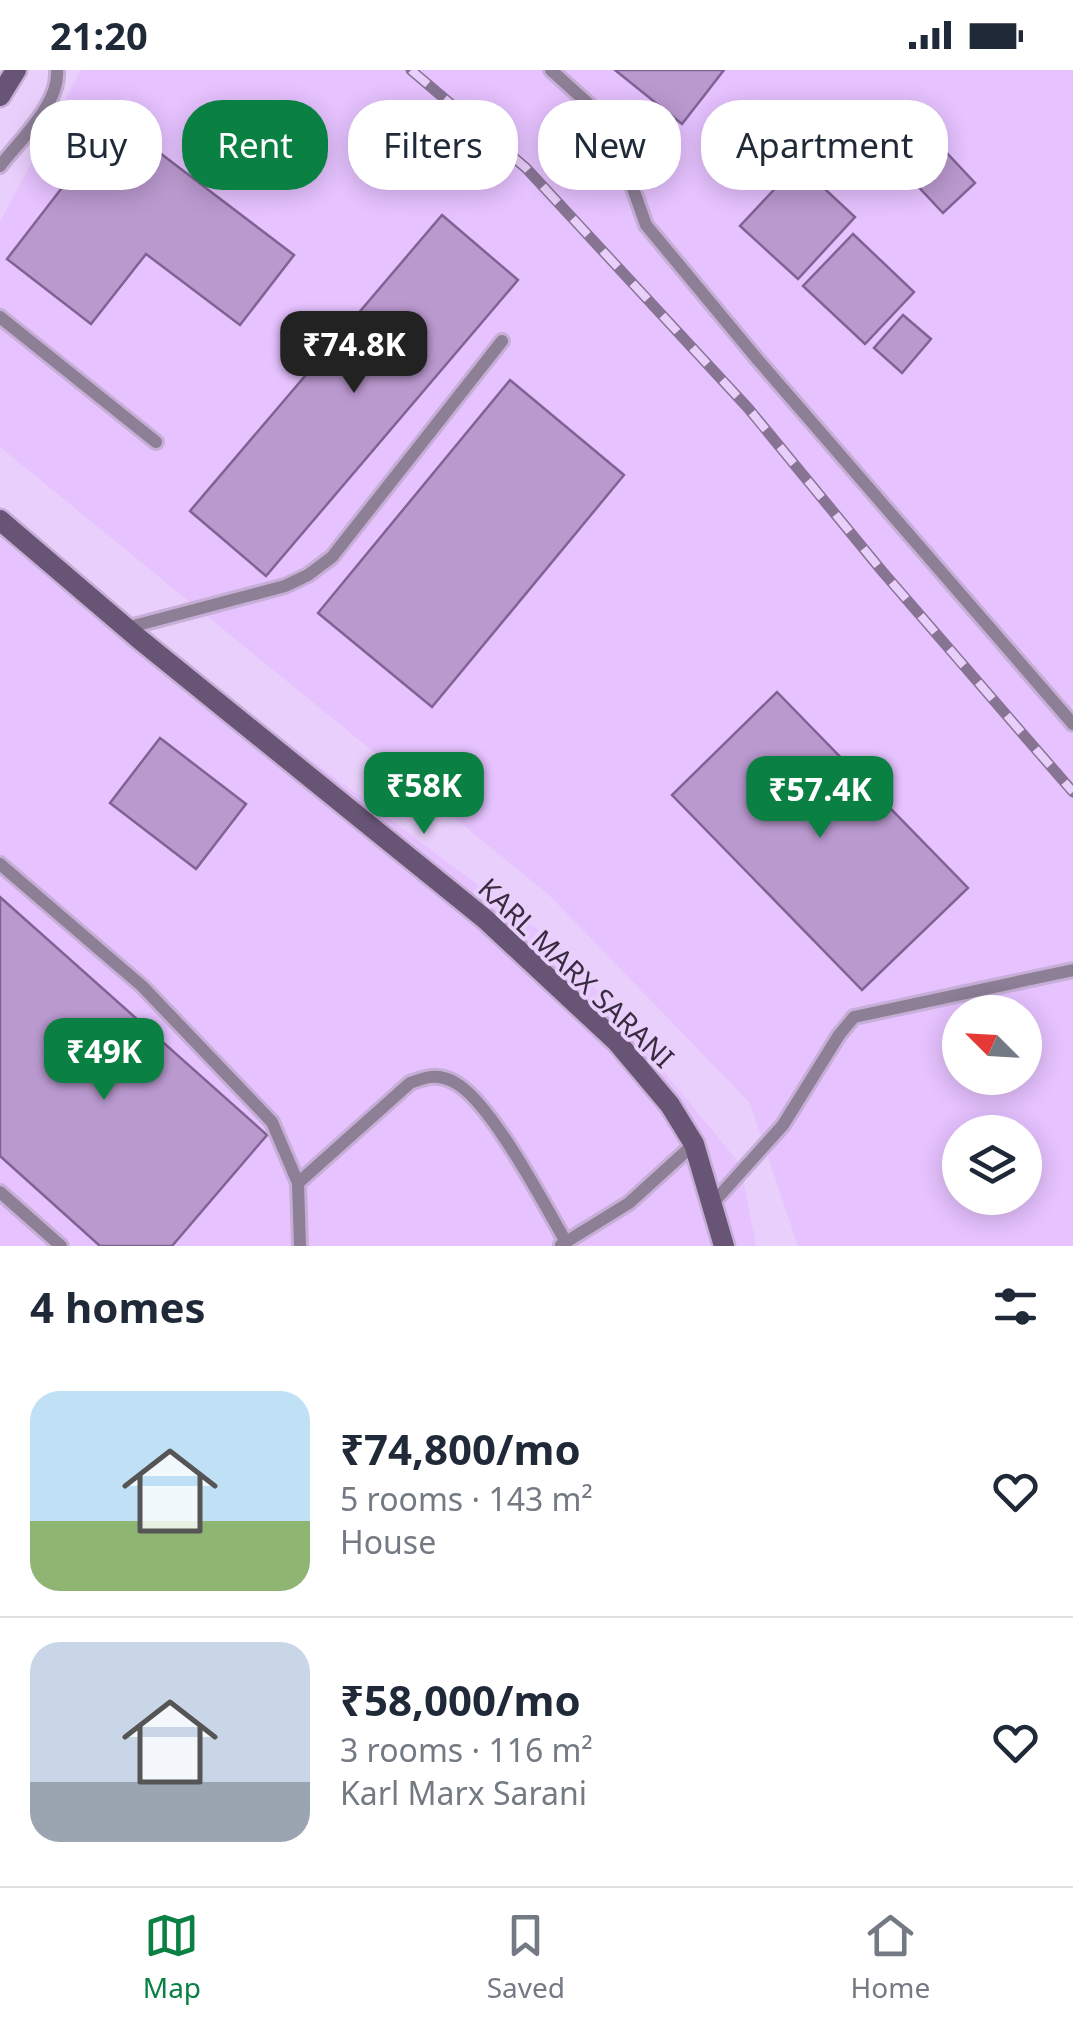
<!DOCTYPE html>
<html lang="en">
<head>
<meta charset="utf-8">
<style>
	:root { --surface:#fff; --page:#f6f6f7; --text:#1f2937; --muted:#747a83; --line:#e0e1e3; --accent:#0b8043 }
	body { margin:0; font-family:"Noto Sans",sans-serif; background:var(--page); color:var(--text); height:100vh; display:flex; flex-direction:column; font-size:38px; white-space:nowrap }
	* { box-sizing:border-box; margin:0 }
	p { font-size:32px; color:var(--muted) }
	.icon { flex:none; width:55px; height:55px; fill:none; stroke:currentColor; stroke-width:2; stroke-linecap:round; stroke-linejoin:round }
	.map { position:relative; height:1176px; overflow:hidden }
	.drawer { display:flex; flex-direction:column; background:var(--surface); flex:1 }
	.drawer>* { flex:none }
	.top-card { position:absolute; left:30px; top:30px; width:1015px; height:90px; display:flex; gap:20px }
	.needle { width:65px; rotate:294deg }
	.controls { position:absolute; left:942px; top:925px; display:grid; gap:20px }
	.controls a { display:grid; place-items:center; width:100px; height:100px; border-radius:50%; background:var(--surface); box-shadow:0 5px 25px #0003; font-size:50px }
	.price { position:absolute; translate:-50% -85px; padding:0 22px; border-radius:20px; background:var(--accent); color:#fff; font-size:32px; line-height:65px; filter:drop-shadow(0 2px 5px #0008) }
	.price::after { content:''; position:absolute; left:50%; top:60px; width:30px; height:22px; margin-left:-15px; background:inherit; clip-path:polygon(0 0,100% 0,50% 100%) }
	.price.active { background:#222; color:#fff }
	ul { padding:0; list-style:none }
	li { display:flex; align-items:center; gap:30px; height:250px; padding:0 30px }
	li+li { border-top:2px solid var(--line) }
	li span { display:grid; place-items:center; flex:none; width:280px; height:200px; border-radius:30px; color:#555 }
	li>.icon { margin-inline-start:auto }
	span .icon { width:120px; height:120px; fill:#fffc; stroke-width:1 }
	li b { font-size:42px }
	h2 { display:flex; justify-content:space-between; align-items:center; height:120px; padding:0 30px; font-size:42px }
	.pill { padding:0 35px; border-radius:40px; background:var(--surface); box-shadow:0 5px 25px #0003; font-size:35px; line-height:90px }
	.pill.active { background:var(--accent); color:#fff }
	.status { display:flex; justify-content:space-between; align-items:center; height:70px; padding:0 50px; background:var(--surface); direction:ltr }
	.status svg { height:28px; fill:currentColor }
	.tabs { display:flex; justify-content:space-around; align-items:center; height:140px; border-top:2px solid var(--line); background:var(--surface); font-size:28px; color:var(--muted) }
	.tabs a { display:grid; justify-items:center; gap:5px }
	.tabs .active { color:var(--accent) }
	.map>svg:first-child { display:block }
	.built { fill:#e6c2ff; fill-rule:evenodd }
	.building { fill:#ba99cf; stroke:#806394; stroke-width:2.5 }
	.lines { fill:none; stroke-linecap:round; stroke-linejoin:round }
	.service-casing { stroke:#c6aed6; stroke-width:18 }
	.secondary-casing { stroke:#c6aed6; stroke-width:25 }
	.service { stroke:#8d7f96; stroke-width:12 }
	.secondary { stroke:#685475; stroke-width:20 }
	.rail-casing { stroke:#877493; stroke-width:11 }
	.rail { stroke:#e9cffb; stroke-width:8; stroke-dasharray:22; stroke-linecap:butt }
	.labels { text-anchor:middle; stroke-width:8; stroke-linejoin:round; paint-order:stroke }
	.street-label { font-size:28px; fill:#392c41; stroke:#e9cffb }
</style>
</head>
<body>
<div class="status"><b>21:20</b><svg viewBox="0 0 49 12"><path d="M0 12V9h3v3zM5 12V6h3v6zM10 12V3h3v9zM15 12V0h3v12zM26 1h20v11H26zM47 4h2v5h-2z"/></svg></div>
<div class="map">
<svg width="1073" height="1176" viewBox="0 0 1073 1176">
	<rect width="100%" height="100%" fill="#e9cffb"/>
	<g class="built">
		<path d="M81,0H1073V1176H798L750,1033L549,825L0,377V152ZM960,942H1025V1008H960ZM960,1062H1025V1128H960Z"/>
		<polygon points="0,457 562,878 740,1094 756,1176 0,1176"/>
	</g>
	<g class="building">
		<polygon points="615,0 724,0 682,54"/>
		<polygon points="131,61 294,185 240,255 146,184 91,254 7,189 78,97 97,106"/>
		<polygon points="929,64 975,113 943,143 897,94"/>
		<polygon points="798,94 855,147 798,209 740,156"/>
		<polygon points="442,145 518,210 266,506 190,441"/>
		<polygon points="853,164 914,222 865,274 803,216"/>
		<polygon points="903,245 931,269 902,303 874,278"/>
		<polygon points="510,310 624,405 432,637 318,543"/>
		<polygon points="777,622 968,818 862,920 672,725"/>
		<polygon points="160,668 246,734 196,799 110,733"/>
		<polygon points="0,827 267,1065 172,1176 100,1176 0,1086"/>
	</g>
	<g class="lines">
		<g class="service-casing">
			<g id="service">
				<polyline points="551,0 635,76 630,110 646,155 758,290 1073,654"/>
				<path d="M0,96C19,71 60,34 57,0"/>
				<polyline points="0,247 156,372"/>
				<polyline points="126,558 285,516 308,505 332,487 502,271"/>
				<polyline points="0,794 142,916 272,1052 298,1113 300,1176"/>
				<path d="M298,1113L410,1013C426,1007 437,1003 454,1012C490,1030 544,1134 566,1172"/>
				<polyline points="0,1122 61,1176"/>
				<polyline points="712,1134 783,1055 839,965 854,947 1073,900"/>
				<polyline points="561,1175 629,1133 694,1074"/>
			</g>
		</g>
		<g class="secondary-casing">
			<g id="secondary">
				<polyline points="0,26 16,0"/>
				<polyline points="0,450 138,568 485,849 617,972 670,1035 694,1074 724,1176"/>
			</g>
		</g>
		<use href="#service" class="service"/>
		<use href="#secondary" class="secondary"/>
		<g class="rail-casing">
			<polyline id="rail" points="411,0 526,98 748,338 882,501 1073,722"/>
		</g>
		<use href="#rail" class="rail"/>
	</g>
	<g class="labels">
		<g class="street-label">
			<text transform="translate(576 903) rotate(44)" y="10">KARL MARX SARANI</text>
		</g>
	</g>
</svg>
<div class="controls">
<a><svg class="needle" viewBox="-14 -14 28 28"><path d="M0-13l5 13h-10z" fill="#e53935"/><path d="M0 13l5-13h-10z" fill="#747a83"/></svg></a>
<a><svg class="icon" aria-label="layers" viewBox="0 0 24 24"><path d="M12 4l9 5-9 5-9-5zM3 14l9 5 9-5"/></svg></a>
</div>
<b class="price active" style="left:354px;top:326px">₹74.8K</b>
<b class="price" style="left:424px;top:767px">₹58K</b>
<b class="price" style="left:820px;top:771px">₹57.4K</b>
<b class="price" style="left:104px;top:1033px">₹49K</b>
<div class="top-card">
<a class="pill">Buy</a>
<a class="pill active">Rent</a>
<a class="pill">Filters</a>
<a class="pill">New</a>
<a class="pill">Apartment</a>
</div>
</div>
<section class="drawer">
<h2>4 homes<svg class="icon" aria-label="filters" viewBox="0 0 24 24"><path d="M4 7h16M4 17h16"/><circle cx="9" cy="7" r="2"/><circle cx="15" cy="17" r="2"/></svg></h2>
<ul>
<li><span style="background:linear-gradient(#bfe0f5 65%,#8fb573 0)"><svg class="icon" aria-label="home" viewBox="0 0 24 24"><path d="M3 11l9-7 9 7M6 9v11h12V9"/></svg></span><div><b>₹74,800/mo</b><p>5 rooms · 143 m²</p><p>House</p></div><svg class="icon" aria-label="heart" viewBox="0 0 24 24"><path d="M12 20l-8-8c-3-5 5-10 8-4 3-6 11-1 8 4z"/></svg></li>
<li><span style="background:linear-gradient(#c9d6e8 70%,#9aa5b1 0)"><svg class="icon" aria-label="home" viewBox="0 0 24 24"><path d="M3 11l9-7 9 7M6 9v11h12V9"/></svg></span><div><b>₹58,000/mo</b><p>3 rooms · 116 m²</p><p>Karl Marx Sarani</p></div><svg class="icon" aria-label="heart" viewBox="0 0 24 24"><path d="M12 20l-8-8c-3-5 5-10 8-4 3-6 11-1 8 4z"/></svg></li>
</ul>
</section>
<nav class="tabs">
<a class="active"><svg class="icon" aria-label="map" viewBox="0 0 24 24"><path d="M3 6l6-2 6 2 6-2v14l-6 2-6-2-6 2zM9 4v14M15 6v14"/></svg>Map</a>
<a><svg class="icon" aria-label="saved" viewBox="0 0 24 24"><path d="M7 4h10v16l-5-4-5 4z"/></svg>Saved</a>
<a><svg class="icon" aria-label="home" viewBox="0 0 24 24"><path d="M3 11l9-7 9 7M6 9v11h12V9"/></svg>Home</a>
</nav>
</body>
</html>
